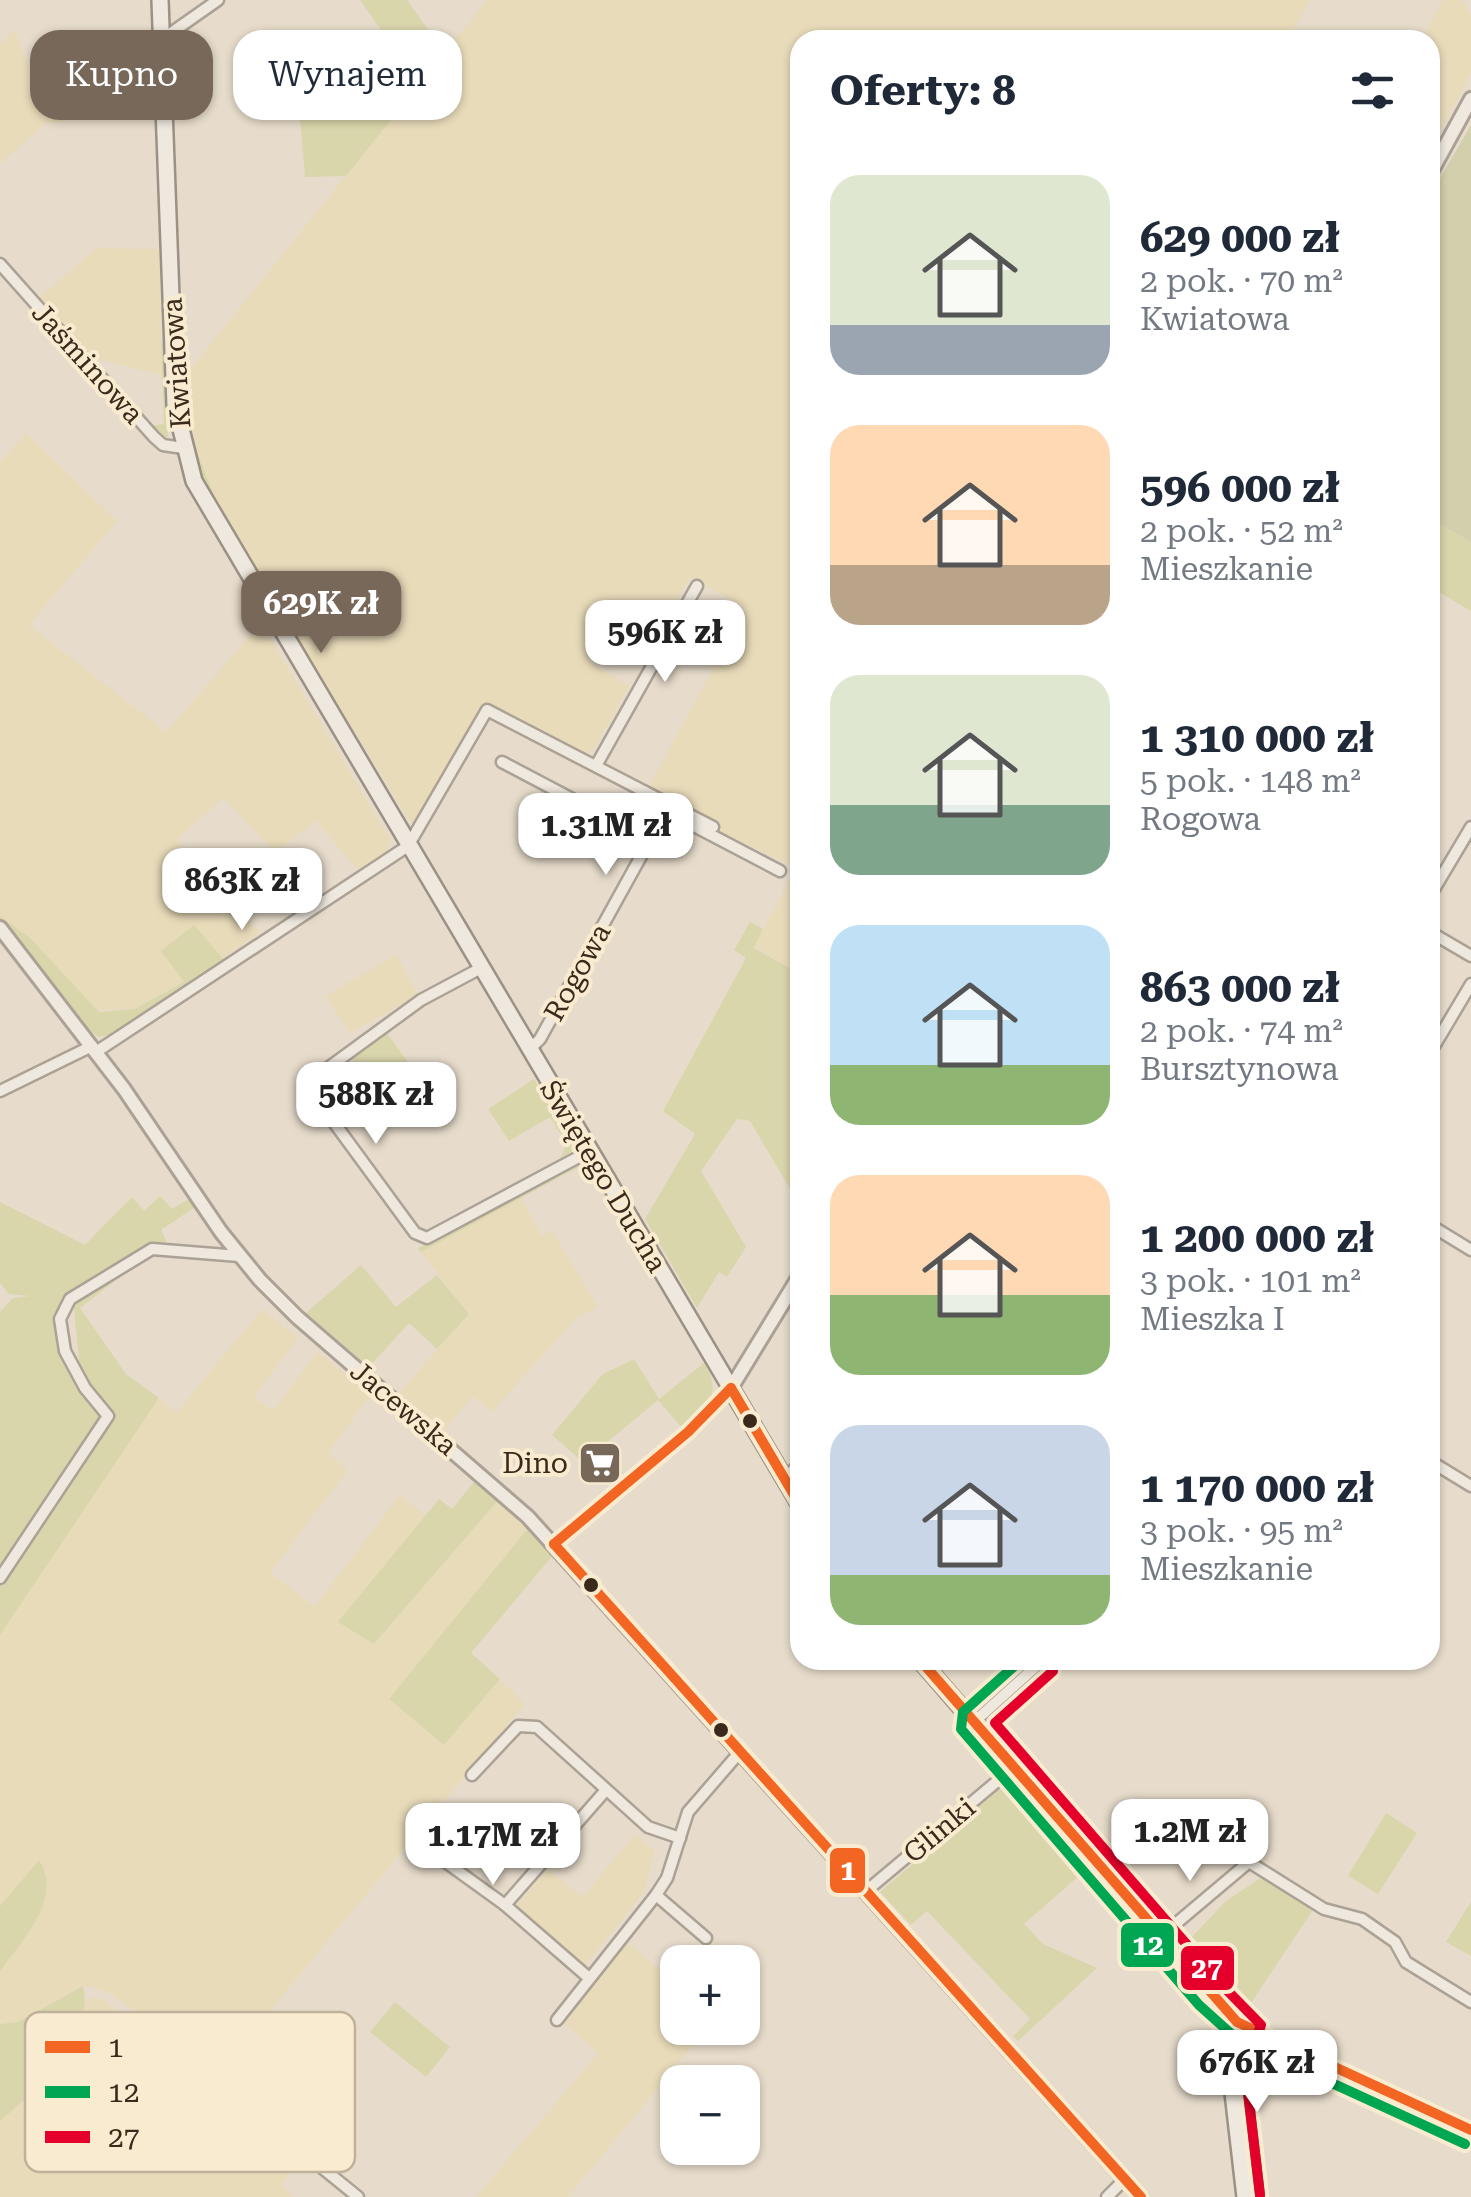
<!DOCTYPE html>
<html lang="pl">
<head>
<meta charset="utf-8">
<style>
	:root { --surface:#fff; --page:#f6f6f7; --text:#1f2937; --muted:#747a83; --accent:#776859 }
	body { margin:0; font-family:"Roboto Serif",serif; background:var(--page); color:var(--text); height:100vh; display:flex; flex-direction:column; font-size:38px; white-space:nowrap }
	* { box-sizing:border-box; margin:0 }
	p { font-size:32px; color:var(--muted) }
	.icon { flex:none; width:55px; height:55px; fill:none; stroke:currentColor; stroke-width:2; stroke-linecap:round; stroke-linejoin:round }
	.map { position:relative; flex:1; overflow:hidden }
	.details { position:absolute; left:790px; top:30px; width:650px; height:1640px; display:flex; flex-direction:column; background:var(--surface); border-radius:30px; box-shadow:0 2px 8px #0004 }
	.details>* { flex:none }
	.top-card { position:absolute; left:30px; top:30px; width:610px; height:90px; display:flex; gap:20px }
	.controls { position:absolute; left:660px; top:1945px; display:grid; gap:20px }
	.controls a { display:grid; place-items:center; width:100px; height:100px; border-radius:20px; background:var(--surface); box-shadow:0 2px 8px #0004; font-size:50px }
	.price { position:absolute; translate:-50% -85px; padding:0 22px; border-radius:20px; background:#fff; color:#222; font-size:32px; line-height:65px; filter:drop-shadow(0 2px 5px #0008) }
	.price::after { content:''; position:absolute; left:50%; top:60px; width:30px; height:22px; margin-left:-15px; background:inherit; clip-path:polygon(0 0,100% 0,50% 100%) }
	.price.selected { background:var(--accent); color:#fff }
	ul { padding:0; list-style:none }
	li { display:flex; align-items:center; gap:30px; height:250px; padding:0 40px }
	li span { display:grid; place-items:center; flex:none; width:280px; height:200px; border-radius:30px; color:#555 }
	li>.icon { margin-inline-start:auto }
	span .icon { width:120px; height:120px; fill:#fffc; stroke-width:1 }
	li b { font-size:42px }
	h2 { display:flex; justify-content:space-between; align-items:center; height:120px; padding:0 40px; font-size:42px }
	.chip { padding:0 35px; border-radius:30px; background:var(--surface); box-shadow:0 2px 8px #0004; font-size:35px; line-height:90px }
	.chip.selected { background:var(--accent); color:#fff }
	.map>svg:first-child { display:block }
	.farmland { fill:#e8dbba }
	.green { fill:#d9d6ac }
	.cemetery { fill:#d2cfac }
	.lines { fill:none; stroke-linecap:round; stroke-linejoin:round }
	.minor-casing { stroke:#aca195; stroke-width:15 }
	.tertiary-casing { stroke:#aca195; stroke-width:18 }
	.secondary-casing { stroke:#9b9184; stroke-width:20 }
	.minor { stroke:#eee8de; stroke-width:10 }
	.tertiary { stroke:#eee8de; stroke-width:12 }
	.secondary { stroke:#eee8de; stroke-width:15 }
	.bus-1-casing { stroke:#f8ebd0; stroke-width:18 }
	.bus-2-casing { stroke:#f8ebd0; stroke-width:18 }
	.bus-3-casing { stroke:#f8ebd0; stroke-width:18 }
	.bus-1 { stroke:#f26522; stroke-width:10 }
	.bus-2 { stroke:#00a651; stroke-width:10 }
	.bus-3 { stroke:#e4002b; stroke-width:10 }
	.bus-dot { fill:#3b291c; stroke:#f8ebd0; stroke-width:4 }
	.labels { text-anchor:middle; stroke-width:8; stroke-linejoin:round; paint-order:stroke }
	.street-label { font-size:28px; fill:#3b291c; stroke:#f8ebd0 }
	.poi-label { font-size:28px; fill:#3b291c; stroke:#f8ebd0; text-anchor:end }
	.key { fill:#f8ebd0; stroke:#bfb19a; stroke-width:2.5 }
	.key-label { font-size:28px; fill:#3b291c }
	.line-badge { stroke:#f8ebd0; stroke-width:4 }
	.badge-label { font-size:28px; text-anchor:middle; font-weight:bold; fill:#fff }
</style>
</head>
<body>
<div class="map">
<svg width="1471" height="2197" viewBox="0 0 1471 2197">
	<rect width="100%" height="100%" fill="#e7dccb"/>
	<g class="farmland">
		<polygon points="487,0 1310,0 1287,40 800,40 800,974 754,947 796,868 717,830 648,788 746,608 690,577 649,651 607,632 588,661 629,686 593,751 580,754 486,706 417,833 224,519 193,443 184,377"/>
		<polygon points="1443,0 1463,0 1471,15 1471,73 1430,150 1430,40 1421,40"/>
		<polygon points="15,30 31,74 83,73 87,118 45,124 0,164 0,44"/>
		<polygon points="96,248 159,249 162,375 92,358 39,298"/>
		<polygon points="26,433 117,521 29,625 166,732 261,623 391,841 385,853 358,870 316,821 275,853 224,798 177,839 260,933 223,958 195,926 185,981 135,1009 92,1010 29,937 0,916 0,462"/>
		<polygon points="396,955 418,995 350,1033 325,996"/>
		<polygon points="521,1198 542,1236 552,1231 598,1307 576,1318 492,1412 473,1396 444,1430 399,1393 469,1314 421,1252"/>
		<polygon points="262,1309 298,1338 254,1397 273,1411 317,1352 371,1394 328,1453 348,1470 270,1573 315,1606 400,1495 427,1516 339,1622 375,1644 500,1498 529,1527 390,1699 444,1745 500,1679 525,1704 216,2075 111,1994 94,1987 83,1986 18,2022 0,2024 0,1972 37,1918 39,1861 0,1906 0,1635 159,1398 177,1412"/>
		<polygon points="635,1835 655,1851 644,1892 583,1968 516,1906 548,1869 582,1897"/>
		<polygon points="711,1938 741,1962 690,1962"/>
		<polygon points="627,1942 673,1981 677,1977 678,2028 707,2028 568,2197 476,2197 598,2053 562,2022"/>
		<polygon points="95,1998 104,2000 304,2158 281,2185 294,2197 0,2197 0,2121 49,2073 80,2022 86,2000"/>
	</g>
	<g class="green">
		<polygon points="360,0 407,0 445,53 419,84"/>
		<polygon points="282,39 319,94 369,91 390,121 346,176 305,177 298,95 257,96 244,59"/>
		<path d="M182,307L183,369L187,373L193,443L224,519C180,459 180,382 177,310Z"/>
		<polygon points="161,343 164,344 168,437 161,437 97,368 151,426 164,424"/>
		<polygon points="1430,518 1471,542 1471,611 1430,587"/>
		<polygon points="0,916 29,937 99,1012 135,1009 184,982 161,951 194,925 226,962 118,1033 99,1037 81,1024 0,922"/>
		<polygon points="750,922 763,929 754,948 800,974 800,1206 750,1121 737,1119 701,1171 746,1247 727,1277 719,1272 697,1308 645,1219 695,1134 663,1111 746,958 734,950"/>
		<polygon points="386,1032 432,1095 407,1115 382,1084 366,1096 352,1059"/>
		<polygon points="534,1079 576,1149 560,1158 567,1144 550,1117 509,1141 488,1109"/>
		<polygon points="584,1159 586,1163 421,1252 418,1248"/>
		<path d="M160,1196L172,1209L189,1199L195,1207L161,1230L167,1243L151,1246L68,1298C39,1331 76,1386 99,1413L103,1407L80,1369L73,1300L151,1253L80,1308L126,1374L159,1398L0,1635V1312L13,1298L30,1296L9,1294L0,1283V1202L85,1245L132,1197L144,1211Z"/>
		<polygon points="361,1265 396,1307 437,1275 469,1314 437,1349 409,1323 369,1367 306,1313"/>
		<path d="M634,1359L659,1399L704,1363C724,1395 707,1405 683,1429L658,1400L583,1462L552,1435L603,1374Z"/>
		<polygon points="477,1478 500,1498 374,1644 338,1622 439,1499 452,1509"/>
		<polygon points="529,1527 554,1554 471,1653 500,1679 444,1745 389,1699"/>
		<path d="M1008,1782C1041,1793 1059,1840 1087,1861L1080,1875L1024,1924L1043,1944L1097,1968L1018,2041L1013,2036L1030,2019L927,1911L911,1925L880,1892Z"/>
		<polygon points="1386,1813 1417,1833 1378,1894 1348,1876"/>
		<path d="M39,1860C64,1899 22,1939 0,1972V1906Z"/>
		<polygon points="1262,1877 1313,1910 1247,2009 1205,1972 1184,1945 1226,1901"/>
		<polygon points="1471,1902 1471,1956 1446,1942"/>
		<path d="M83,1986C95,2043 37,2088 0,2121V2024L18,2022Z"/>
		<polygon points="395,2002 450,2047 426,2077 370,2032"/>
	</g>
	<polygon class="cemetery" points="1471,125 1471,542 1430,518 1430,195"/>
	<g class="lines">
		<g class="minor-casing">
			<g id="minor">
				<polyline points="161,40 218,0"/>
				<polyline points="0,264 154,437 163,445 183,448"/>
				<polyline points="502,762 650,840 540,1039 529,1050"/>
				<polyline points="597,764 697,586"/>
				<polyline points="650,840 657,825 677,817 780,871"/>
				<polyline points="1430,896 1471,827"/>
				<polyline points="1430,932 1471,956"/>
				<polyline points="481,968 421,1000 321,1073 314,1091 319,1102 415,1233 427,1238 590,1151"/>
				<polyline points="96,1052 408,846 487,710 713,827"/>
				<polyline points="1430,1053 1471,984"/>
				<polyline points="0,1091 92,1046"/>
				<polyline points="1430,1225 1471,1250"/>
				<polyline points="1430,1461 1471,1486"/>
				<polyline points="784,1479 800,1464"/>
				<polyline points="554,1544 688,1432 731,1388"/>
				<polyline points="0,1578 108,1416 85,1388 65,1351 60,1319 70,1299 152,1249 239,1256"/>
				<polyline points="974,1722 1043,1660"/>
				<polyline points="472,1775 518,1726 537,1727 648,1827 680,1838"/>
				<polyline points="440,1858 505,1905"/>
				<polyline points="865,1892 1013,1768"/>
				<polyline points="656,1895 706,1938"/>
				<polyline points="1160,1937 1249,1862 1324,1909 1362,1919 1395,1942 1406,1962 1471,2002"/>
				<polyline points="589,1978 505,1905 606,1790"/>
				<polyline points="557,2020 656,1895 667,1878 688,1812 739,1753"/>
				<polyline points="215,2081 358,2197"/>
				<polyline points="1107,2197 1125,2179"/>
			</g>
		</g>
		<g class="tertiary-casing">
			<g id="tertiary">
				<polyline points="1430,174 1471,99"/>
				<polyline points="0,928 124,1089 221,1232 260,1280 297,1317 528,1517 1141,2197"/>
				<polyline points="731,1388 800,1275"/>
				<polyline points="1246,2027 1471,2130"/>
			</g>
		</g>
		<g class="secondary-casing">
			<g id="secondary">
				<polyline points="160,0 175,405 194,481 800,1505"/>
				<polyline points="920,1660 1210,1995 1246,2027 1232,2050 1230,2067 1245,2197"/>
			</g>
		</g>
		<use href="#minor" class="minor"/>
		<use href="#tertiary" class="tertiary"/>
		<use href="#secondary" class="secondary"/>
		<g class="bus-1-casing">
			<g id="bus-1">
				<polyline points="731,1388 800,1505"/>
				<polyline points="554,1544 1141,2197"/>
				<polyline points="554,1544 688,1432 731,1388"/>
				<polyline points="920,1660 1237,2022 1471,2130"/>
			</g>
		</g>
		<g class="bus-2-casing">
			<g id="bus-2">
				<polyline points="1021,1660 963,1712 961,1729 1199,2005 1238,2040 1465,2144"/>
				<polyline points="1259,2035 1245,2067 1260,2195"/>
			</g>
		</g>
		<g class="bus-3-casing">
			<polyline id="bus-3" points="1053,1671 995,1723 1221,1984 1261,2025 1245,2067 1260,2195"/>
		</g>
		<use href="#bus-1" class="bus-1"/>
		<use href="#bus-2" class="bus-2"/>
		<use href="#bus-3" class="bus-3"/>
	</g>
	<defs>
		<g id="supermarket-square" transform="scale(2.25)"><rect x="-9" y="-9" width="18" height="18" rx="4" fill="#776859" stroke="#f8ebd0"/><path d="M-6-5.5h2.5l.6 2H6L4.5 2H-2.5L-4.4-4H-6ZM-1.5 3.2a1.3 1.3 0 1 0 .1 0ZM3 3.2a1.3 1.3 0 1 0 .1 0Z" fill="#fff"/></g>
	</defs>
	<g fill-rule="evenodd">
		<use href="#supermarket-square" x="600" y="1463"/>
	</g>
	<g class="bus-dot">
		<circle cx="750" cy="1421" r="9"/>
		<circle cx="591" cy="1585" r="9"/>
		<circle cx="721" cy="1730" r="9"/>
	</g>
	<g class="labels">
		<g class="street-label">
			<text transform="translate(88 363) rotate(48)" y="10">Jaśminowa</text>
			<text transform="translate(176 363) rotate(-94)" y="10">Kwiatowa</text>
			<text transform="translate(577 972) rotate(-61)" y="10">Rogowa</text>
			<text transform="translate(604 1176) rotate(59)" y="10">Świętego Ducha</text>
			<text transform="translate(404 1408) rotate(40)" y="10">Jacewska</text>
			<text transform="translate(939 1830) rotate(-40)" y="10">Glinki</text>
		</g>
		<g class="poi-label">
			<text x="568" y="1473">Dino</text>
		</g>
	</g>
	<rect x="25" y="2012" width="330" height="160" rx="15" class="key"/>
	<rect x="45" y="2041" width="45" height="12" fill="#f26522"/>
	<rect x="45" y="2086" width="45" height="12" fill="#00a651"/>
	<rect x="45" y="2131" width="45" height="12" fill="#e4002b"/>
	<g class="key-label">
		<text x="108" y="2057">1</text>
		<text x="108" y="2102">12</text>
		<text x="108" y="2147">27</text>
	</g>
	<g class="line-badge">
		<rect x="828" y="1846" width="39" height="49" rx="10" fill="#f26522"/>
		<rect x="1119" y="1921" width="57" height="48" rx="10" fill="#00a651"/>
		<rect x="1179" y="1944" width="57" height="48" rx="10" fill="#e4002b"/>
	</g>
	<g class="badge-label">
		<text x="848" y="1880">1</text>
		<text x="1148" y="1955">12</text>
		<text x="1207" y="1978">27</text>
	</g>
</svg>
<div class="controls">
<a>+</a>
<a>−</a>
</div>
<b class="price selected" style="left:321px;top:656px">629K zł</b>
<b class="price" style="left:665px;top:685px">596K zł</b>
<b class="price" style="left:606px;top:878px">1.31M zł</b>
<b class="price" style="left:242px;top:933px">863K zł</b>
<b class="price" style="left:376px;top:1147px">588K zł</b>
<b class="price" style="left:1190px;top:1884px">1.2M zł</b>
<b class="price" style="left:493px;top:1888px">1.17M zł</b>
<b class="price" style="left:1257px;top:2115px">676K zł</b>
<div class="top-card">
<a class="chip selected">Kupno</a>
<a class="chip">Wynajem</a>
</div>
<section class="details">
<h2>Oferty: 8<svg class="icon" aria-label="filters" viewBox="0 0 24 24"><path d="M4 7h16M4 17h16"/><circle cx="9" cy="7" r="2"/><circle cx="15" cy="17" r="2"/></svg></h2>
<ul>
<li><span style="background:linear-gradient(#dfe7d0 75%,#9aa5b1 0)"><svg class="icon" aria-label="home" viewBox="0 0 24 24"><path d="M3 11l9-7 9 7M6 9v11h12V9"/></svg></span><div><b>629 000 zł</b><p>2 pok. · 70 m²</p><p>Kwiatowa</p></div></li>
<li><span style="background:linear-gradient(#ffd9b3 70%,#b9a48a 0)"><svg class="icon" aria-label="home" viewBox="0 0 24 24"><path d="M3 11l9-7 9 7M6 9v11h12V9"/></svg></span><div><b>596 000 zł</b><p>2 pok. · 52 m²</p><p>Mieszkanie</p></div></li>
<li><span style="background:linear-gradient(#dfe7d0 65%,#7fa58c 0)"><svg class="icon" aria-label="home" viewBox="0 0 24 24"><path d="M3 11l9-7 9 7M6 9v11h12V9"/></svg></span><div><b>1 310 000 zł</b><p>5 pok. · 148 m²</p><p>Rogowa</p></div></li>
<li><span style="background:linear-gradient(#bfe0f5 70%,#8fb573 0)"><svg class="icon" aria-label="home" viewBox="0 0 24 24"><path d="M3 11l9-7 9 7M6 9v11h12V9"/></svg></span><div><b>863 000 zł</b><p>2 pok. · 74 m²</p><p>Bursztynowa</p></div></li>
<li><span style="background:linear-gradient(#ffd9b3 60%,#8fb573 0)"><svg class="icon" aria-label="home" viewBox="0 0 24 24"><path d="M3 11l9-7 9 7M6 9v11h12V9"/></svg></span><div><b>1 200 000 zł</b><p>3 pok. · 101 m²</p><p>Mieszka I</p></div></li>
<li><span style="background:linear-gradient(#c9d6e8 75%,#8fb573 0)"><svg class="icon" aria-label="home" viewBox="0 0 24 24"><path d="M3 11l9-7 9 7M6 9v11h12V9"/></svg></span><div><b>1 170 000 zł</b><p>3 pok. · 95 m²</p><p>Mieszkanie</p></div></li>
</ul>
</section>
</div>
</body>
</html>
